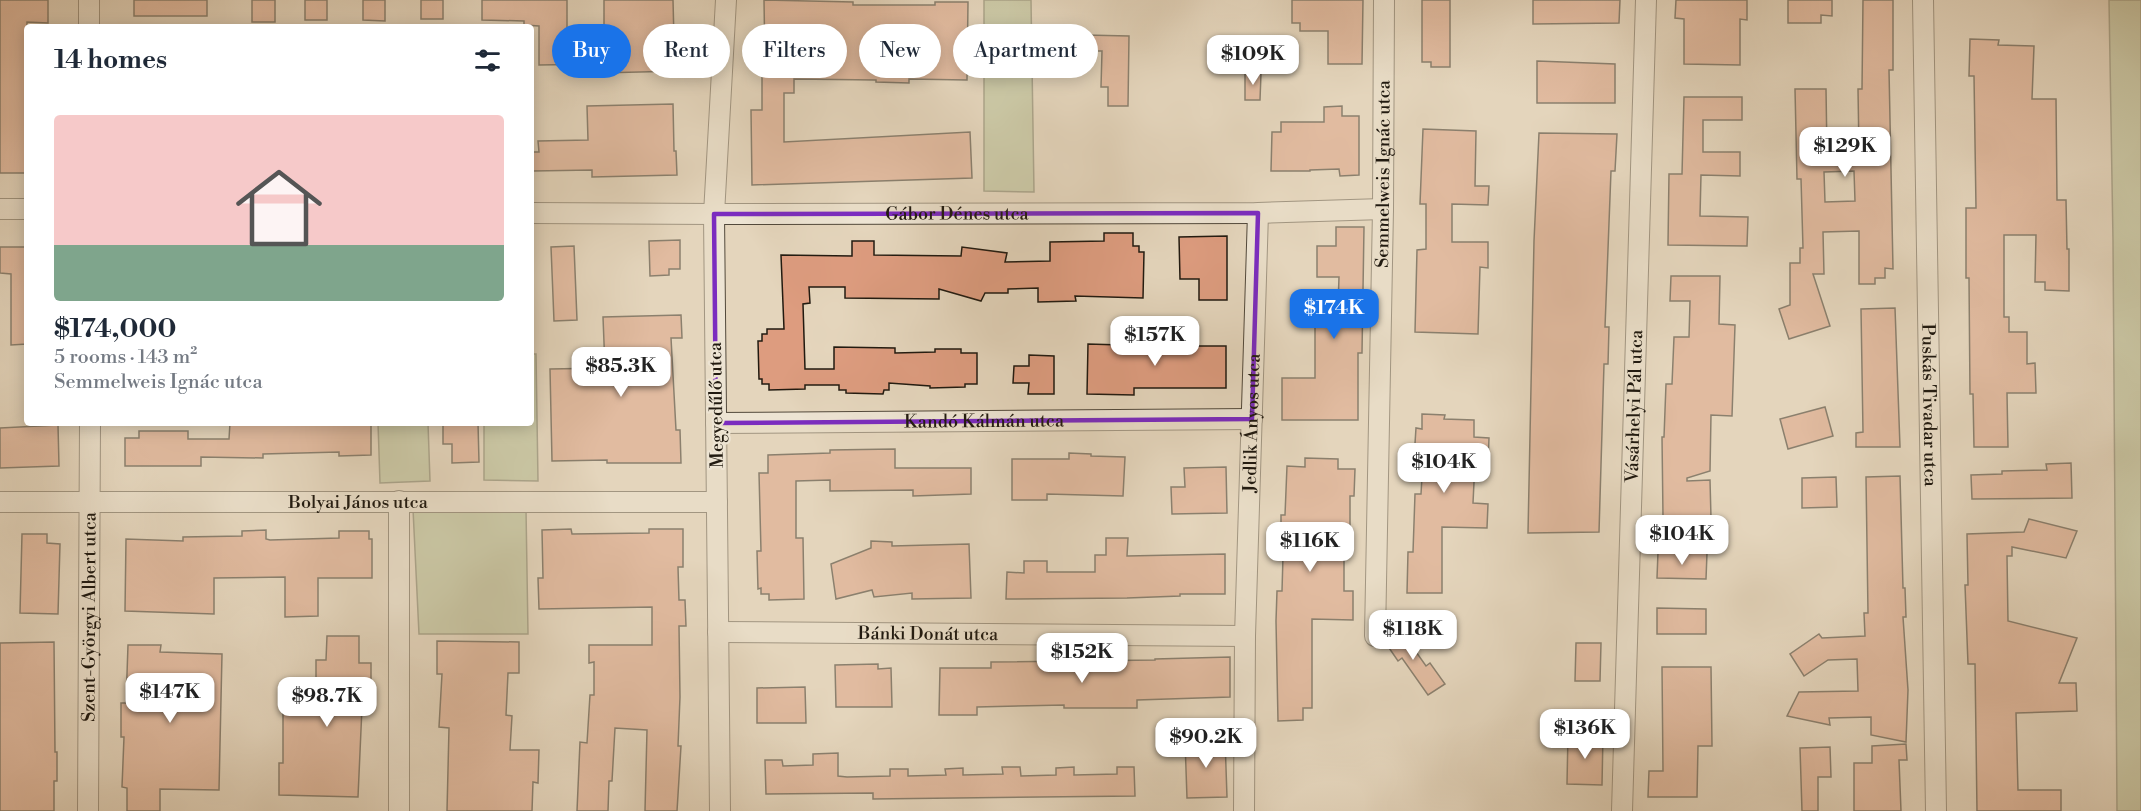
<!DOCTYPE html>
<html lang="en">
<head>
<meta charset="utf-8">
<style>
	:root { --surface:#fff; --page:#f2f2f3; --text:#1f2937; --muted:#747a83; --line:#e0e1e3; --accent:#1a73e8 }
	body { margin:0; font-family:"Libre Bodoni",serif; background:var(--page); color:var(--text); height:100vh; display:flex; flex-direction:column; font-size:22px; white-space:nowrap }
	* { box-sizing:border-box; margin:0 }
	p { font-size:20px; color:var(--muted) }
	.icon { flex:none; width:33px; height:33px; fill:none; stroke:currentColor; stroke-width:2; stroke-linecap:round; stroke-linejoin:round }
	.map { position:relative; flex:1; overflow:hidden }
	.panel { position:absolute; left:24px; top:24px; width:510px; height:402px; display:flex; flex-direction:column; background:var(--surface); border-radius:6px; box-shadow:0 3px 15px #0003 }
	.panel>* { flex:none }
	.banner { position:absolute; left:552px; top:24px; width:570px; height:54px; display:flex; gap:12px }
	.price { position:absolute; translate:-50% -51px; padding:0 14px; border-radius:12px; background:#fff; color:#222; font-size:20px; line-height:39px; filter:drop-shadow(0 2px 3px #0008) }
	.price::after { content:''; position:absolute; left:50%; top:36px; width:18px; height:14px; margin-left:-9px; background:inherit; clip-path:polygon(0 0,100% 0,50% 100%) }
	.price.on { background:var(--accent); color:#fff }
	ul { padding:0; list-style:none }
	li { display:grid; align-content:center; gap:12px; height:318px; padding:0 30px }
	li+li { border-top:2px solid var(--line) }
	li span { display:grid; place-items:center; height:186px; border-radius:6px; color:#555 }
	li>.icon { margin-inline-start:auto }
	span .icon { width:108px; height:108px; fill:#fffc; stroke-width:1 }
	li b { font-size:26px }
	h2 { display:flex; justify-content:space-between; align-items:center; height:72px; padding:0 30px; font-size:26px }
	.tag { padding:0 21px; border-radius:27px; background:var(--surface); box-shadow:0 3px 15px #0003; font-size:21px; line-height:54px }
	.tag.on { background:var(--accent); color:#fff }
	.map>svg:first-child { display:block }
	.green { fill:#b1be93; stroke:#696c52; stroke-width:1.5 }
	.building { fill:#dd9c7f; stroke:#211a10; stroke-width:1.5; fill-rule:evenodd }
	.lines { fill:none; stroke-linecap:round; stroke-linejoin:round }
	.minor-casing { stroke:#52493b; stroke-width:22 }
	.minor { stroke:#ede4d3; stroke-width:20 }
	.marked { fill:none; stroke:#7b2cbf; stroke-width:4.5; stroke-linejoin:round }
	.labels { text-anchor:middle; stroke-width:4.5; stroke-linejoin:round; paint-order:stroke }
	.street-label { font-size:18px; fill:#211a10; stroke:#ede4d3 }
</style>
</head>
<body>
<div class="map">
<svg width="2141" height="811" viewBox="0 0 2141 811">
	<rect width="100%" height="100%" fill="#e4d5bc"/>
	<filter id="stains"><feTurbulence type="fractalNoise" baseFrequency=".00333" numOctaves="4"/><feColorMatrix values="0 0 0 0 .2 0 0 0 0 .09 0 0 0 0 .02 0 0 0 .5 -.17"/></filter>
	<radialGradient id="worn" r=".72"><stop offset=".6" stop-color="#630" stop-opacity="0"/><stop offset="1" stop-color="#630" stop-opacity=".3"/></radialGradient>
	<g class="green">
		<polygon points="984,0 1031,0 1034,192 984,191"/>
		<polygon points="2109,0 2141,0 2141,811 2117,811 2113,241"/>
		<polygon points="531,354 536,354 538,481 484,480 484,423 531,423"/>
		<polygon points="378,423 428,423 430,481 380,483"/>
		<polygon points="413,509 526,509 528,634 419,634"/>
	</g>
	<g class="building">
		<polygon points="0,0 48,0 48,23 27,22 27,173 0,173"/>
		<rect x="134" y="0" width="73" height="16"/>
		<rect x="252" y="0" width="23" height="22"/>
		<rect x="305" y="0" width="22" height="20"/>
		<polygon points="363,0 385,0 385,21 363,20"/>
		<rect x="421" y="0" width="22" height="19"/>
		<polygon points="482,0 567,0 567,35 604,35 604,0 673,0 674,40 679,40 680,71 599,73 598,64 539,65 539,26 524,25 524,21 482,20"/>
		<polygon points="764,0 853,2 853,5 935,5 935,2 968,2 967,80 909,79 909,83 876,82 876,80 794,79 794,93 784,93 784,142 970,132 972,178 752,185 751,110 762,110 762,64 765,64"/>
		<polygon points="1292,0 1363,0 1362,64 1328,64 1328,31 1300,31 1300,23 1292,23"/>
		<polygon points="1422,0 1450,0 1450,67 1431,67 1431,62 1422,62"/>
		<polygon points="1533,0 1620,0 1619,23 1533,24"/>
		<polygon points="1676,0 1747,0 1747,20 1740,19 1740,65 1684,64 1684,19 1675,18"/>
		<polygon points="1788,0 1832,0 1832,16 1821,15 1821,23 1788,23"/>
		<path d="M1863,0H1893V70H1889L1893,269L1885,268V278H1875V284H1859V231L1823,232L1824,274H1813L1830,326L1789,339L1779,309L1790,305V263H1800V248H1803L1801,179H1797L1795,89H1826L1827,153L1859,152L1858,89H1862ZM1854,171L1855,201L1825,202L1824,172Z"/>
		<polygon points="1084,35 1129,36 1128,106 1108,106 1108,87 1101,87 1102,51 1084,51"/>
		<polygon points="1970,39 1999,40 1998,45 2034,46 2032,99 2056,99 2057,200 2066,200 2067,249 2069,249 2069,291 2045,290 2045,282 2035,282 2036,235 2004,235 2004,317 2009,317 2009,332 2027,332 2027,364 2035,363 2036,393 2007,393 2008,447 1974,447 1973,394 1970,394 1969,278 1966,278 1966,208 1976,208 1974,76 1969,76"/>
		<polygon points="1223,40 1253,40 1253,72 1222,72"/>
		<polygon points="1537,61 1615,64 1615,103 1537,103"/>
		<polygon points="1245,73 1261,73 1260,100 1245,100"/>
		<polygon points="1684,97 1742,97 1742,120 1703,120 1703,152 1740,152 1740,176 1701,175 1700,216 1748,217 1747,246 1668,245 1669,174 1682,174"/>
		<polygon points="673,104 674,151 676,151 677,175 592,177 592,170 533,171 533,152 539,152 538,141 588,140 587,106"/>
		<polygon points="1342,106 1342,116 1359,116 1359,175 1340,176 1339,169 1310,170 1310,171 1271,171 1272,132 1281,132 1281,122 1324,122 1324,107"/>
		<polygon points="1423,129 1476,131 1475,186 1489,186 1488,205 1452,204 1452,242 1488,242 1488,268 1480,267 1478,334 1415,332 1417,250 1426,249 1426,204 1420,204"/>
		<polygon points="1539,133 1617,134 1615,171 1611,171 1605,327 1609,327 1608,364 1604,364 1599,532 1528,533 1534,241"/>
		<polygon points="1336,227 1364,227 1362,353 1358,353 1358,420 1282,420 1282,378 1315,378 1315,325 1338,306 1339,277 1317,277 1317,246 1336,246"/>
		<polygon points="1104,233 1133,233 1133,246 1139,246 1139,252 1144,252 1143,298 1075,296 1076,301 1038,302 1038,288 1008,289 1008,293 985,293 981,301 939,289 939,299 845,298 845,287 809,287 810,303 803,304 805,369 834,369 834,347 895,348 895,353 935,352 935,349 961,349 961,353 977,353 977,384 965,384 965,387 930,388 930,386 889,383 889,390 884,390 883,394 846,393 846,390 839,390 839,385 805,385 805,389 769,390 769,384 762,384 762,379 759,379 758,341 762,341 762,334 767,334 767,329 784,329 781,255 852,256 852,241 874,241 874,255 961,256 962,247 1007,253 1005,262 1050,261 1050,242 1104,241"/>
		<polygon points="1227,236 1227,300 1199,300 1199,279 1180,279 1179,237"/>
		<polygon points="680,240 680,269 669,269 669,275 650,276 649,241"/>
		<polygon points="574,246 577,320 554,321 551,247"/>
		<polygon points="0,247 27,247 27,344 11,345 11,274 0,273"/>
		<polygon points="1671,276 1720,276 1719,324 1735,325 1732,416 1711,415 1710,471 1687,478 1687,481 1710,480 1711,518 1663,517 1662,437 1664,437 1666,384 1672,384 1674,337 1689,337 1690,301 1670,301"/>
		<polygon points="1895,308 1900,447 1856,447 1856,433 1863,432 1861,309"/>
		<polygon points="681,315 682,338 671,338 676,430 680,430 681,463 607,463 607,460 552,461 550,369 605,368 603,317"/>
		<polygon points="1155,331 1179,331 1179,346 1226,346 1226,388 1134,388 1134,395 1087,394 1088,344 1121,345 1121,353 1154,353"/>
		<polygon points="1029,355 1054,356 1054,394 1028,394 1029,383 1013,383 1014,366 1029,366"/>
		<polygon points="1825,407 1833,436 1788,449 1780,419"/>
		<polygon points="1422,414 1445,415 1444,419 1474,420 1474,437 1489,438 1488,462 1475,462 1473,503 1488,504 1487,528 1442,527 1442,593 1407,593 1408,552 1413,552 1415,494 1421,494 1423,460 1414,459 1416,428 1422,429"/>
		<polygon points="230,423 371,423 371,455 339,456 339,452 263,454 263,458 201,457 201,466 125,466 125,438 139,438 139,431 188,431 188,439 229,439"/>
		<polygon points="443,423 478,423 479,462 452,463 452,444 443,444"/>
		<polygon points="58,425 59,466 0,468 0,428"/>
		<polygon points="895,449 895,468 971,468 971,494 913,496 913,490 830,491 830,480 796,481 796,538 803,538 804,599 769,600 769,594 761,594 761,588 758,589 757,551 761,551 759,473 768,473 768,455 830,453 830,450"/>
		<polygon points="1069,453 1091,454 1091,456 1125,457 1123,496 1047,494 1047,500 1012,500 1012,459 1069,459"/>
		<polygon points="1305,458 1338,459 1338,469 1355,469 1354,496 1350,496 1350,546 1344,546 1344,591 1353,591 1353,620 1312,619 1312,708 1303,708 1303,720 1278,721 1276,621 1277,591 1282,591 1283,556 1276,556 1276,534 1281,534 1281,515 1285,515 1287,466 1305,467"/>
		<polygon points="2071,463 2072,498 1972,499 1971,475 2002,474 2002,471 2047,470 2046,464"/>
		<polygon points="1226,467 1227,513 1172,514 1171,487 1185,487 1184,468"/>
		<polygon points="1900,476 1903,588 1905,588 1906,617 1903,617 1908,690 1906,742 1871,735 1871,717 1829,718 1830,725 1787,716 1799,692 1858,691 1857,659 1828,660 1804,676 1790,654 1819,634 1822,638 1865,636 1864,613 1868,613 1866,477"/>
		<polygon points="1836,477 1837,507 1802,508 1802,478"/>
		<polygon points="2029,519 2077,531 2066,558 2012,547 2012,556 2007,556 2008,621 2077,638 2059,683 2076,683 2077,711 2016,713 2018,790 2061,790 2061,811 1977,811 1975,664 1968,664 1965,585 1968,585 1967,534 2024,532"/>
		<polygon points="571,529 572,534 649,533 649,529 683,529 683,567 678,567 679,600 685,600 686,626 679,626 680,697 678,746 681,746 677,811 645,811 647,730 615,728 612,781 609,781 608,811 577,811 580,742 587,743 590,695 594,695 594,662 589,663 589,645 652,645 652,607 539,609 538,578 543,578 542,530"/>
		<polygon points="266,530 266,539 270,540 339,538 339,531 369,531 369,539 372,539 372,578 318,578 318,616 285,617 285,577 214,578 214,614 125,611 126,539 183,541 183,537 242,536 242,531"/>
		<polygon points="22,534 47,534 47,543 60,544 58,614 20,613"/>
		<polygon points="1106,538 1128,538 1127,556 1225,554 1225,594 1180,594 1180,596 1127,598 1006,599 1007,572 1024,573 1024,561 1047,561 1047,572 1095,572 1095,555 1106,555"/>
		<polygon points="871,541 892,542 892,546 969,544 971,598 912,599 912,593 874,597 872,590 836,599 831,564 871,548"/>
		<polygon points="1658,552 1707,553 1706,579 1657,578"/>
		<polygon points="1657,608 1706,609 1706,634 1657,634"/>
		<polygon points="1397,625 1426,666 1430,663 1445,684 1428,695 1402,658 1398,661 1385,642 1387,632"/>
		<polygon points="327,636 359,636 359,663 371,663 371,685 363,685 358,797 279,795 279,763 283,763 283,708 316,708 316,660 326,660"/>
		<polygon points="437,641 519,642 519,673 508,673 506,715 512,716 510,750 539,750 538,783 533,782 532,811 447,811 449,728 439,727 442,674 437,674"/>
		<polygon points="54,642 55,752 57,752 57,781 54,781 54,811 0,811 0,643"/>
		<polygon points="1576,643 1601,643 1600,681 1575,681"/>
		<polygon points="128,645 161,645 160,652 222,654 219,790 160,789 160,811 127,811 127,788 122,787 124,737 121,737 121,703 126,703"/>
		<polygon points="1230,657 1230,697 1137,700 1137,708 1064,708 1064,705 977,707 977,715 939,715 940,668 991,668 991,662 1155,660 1155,659"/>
		<polygon points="878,664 878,669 891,668 892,707 836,707 835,665"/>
		<polygon points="1662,667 1711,667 1712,746 1698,746 1697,797 1648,797 1649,771 1663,771"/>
		<polygon points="805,687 806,723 757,723 757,688"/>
		<polygon points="1568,734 1603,735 1602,785 1567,784"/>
		<polygon points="1225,739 1227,797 1187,798 1185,741"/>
		<polygon points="1906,744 1907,760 1899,760 1901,811 1854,811 1854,763 1872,763 1872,746"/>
		<polygon points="1830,747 1831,777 1818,777 1818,811 1802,811 1800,748"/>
		<polygon points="838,753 838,776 847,777 890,776 890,769 908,769 908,776 946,775 945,769 963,768 963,775 1003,774 1002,767 1020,767 1021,776 1056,775 1056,768 1074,767 1074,775 1117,774 1117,767 1134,767 1135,796 873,799 873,793 766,794 765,760 782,760 783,766 813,765 813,754"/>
	</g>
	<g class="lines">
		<g class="minor-casing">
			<g id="minor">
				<polyline points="89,0 89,27"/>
				<path id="s1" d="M1923,0L1936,811"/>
				<polyline points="0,209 27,209"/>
				<path id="s2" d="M531,213L714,214L1258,213L1383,209"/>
				<path id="s3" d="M716,423L1252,419"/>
				<path id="s4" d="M0,502H717"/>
				<path id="s5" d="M718,632L1245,636"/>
				<path id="s6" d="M1375,636L1383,209L1384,0"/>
				<path id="s7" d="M88,811L90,423"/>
				<polyline points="399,811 399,501"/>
				<polyline points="720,811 714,214 726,0"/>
				<path id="s8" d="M1244,811L1245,636L1258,213"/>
				<path id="s9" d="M1622,811L1646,0"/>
			</g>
		</g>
		<use href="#minor" class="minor"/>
	</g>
	<path d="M0 0H2141V811H0ZM1258,213L1252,419L716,423L714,214Z" fill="#e4d5bc" fill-opacity=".55" fill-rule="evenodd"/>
	<path class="marked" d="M1258,213L1252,419L716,423L714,214Z"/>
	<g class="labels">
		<g class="street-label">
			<text dy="6" stroke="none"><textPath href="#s6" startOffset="462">Semmelweis Ignác utca</textPath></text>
			<text dy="6" stroke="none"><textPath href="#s2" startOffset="426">Gábor Dénes utca</textPath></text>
			<text transform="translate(716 405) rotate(-91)" y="6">Megyedűlő utca</text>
			<text dy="6" stroke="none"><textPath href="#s1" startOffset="405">Puskás Tivadar utca</textPath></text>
			<text dy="6" stroke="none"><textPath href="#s9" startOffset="405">Vásárhelyi Pál utca</textPath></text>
			<text dy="6" stroke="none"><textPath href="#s3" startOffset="268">Kandó Kálmán utca</textPath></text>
			<text dy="6" stroke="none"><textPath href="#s8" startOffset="388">Jedlik Ányos utca</textPath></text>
			<text dy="6" stroke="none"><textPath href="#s4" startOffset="358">Bolyai János utca</textPath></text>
			<text dy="6" stroke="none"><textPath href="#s7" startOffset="194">Szent-Györgyi Albert utca</textPath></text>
			<text dy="6" stroke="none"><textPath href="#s5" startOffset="210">Bánki Donát utca</textPath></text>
		</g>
	</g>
	<rect width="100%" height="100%" filter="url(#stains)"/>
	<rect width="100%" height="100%" fill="url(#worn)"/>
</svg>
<b class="price" style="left:1253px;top:86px">$109K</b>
<b class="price" style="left:1845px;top:178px">$129K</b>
<b class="price on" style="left:1334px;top:340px">$174K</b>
<b class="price" style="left:1155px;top:367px">$157K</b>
<b class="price" style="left:621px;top:398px">$85.3K</b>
<b class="price" style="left:1444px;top:494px">$104K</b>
<b class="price" style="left:1682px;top:566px">$104K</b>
<b class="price" style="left:1310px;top:573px">$116K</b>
<b class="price" style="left:1413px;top:661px">$118K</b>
<b class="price" style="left:1082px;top:684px">$152K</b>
<b class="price" style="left:170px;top:724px">$147K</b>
<b class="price" style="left:327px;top:728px">$98.7K</b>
<b class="price" style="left:1585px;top:760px">$136K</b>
<b class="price" style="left:1206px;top:769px">$90.2K</b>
<div class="banner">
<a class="tag on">Buy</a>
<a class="tag">Rent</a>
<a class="tag">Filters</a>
<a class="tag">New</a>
<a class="tag">Apartment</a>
</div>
<section class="panel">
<h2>14 homes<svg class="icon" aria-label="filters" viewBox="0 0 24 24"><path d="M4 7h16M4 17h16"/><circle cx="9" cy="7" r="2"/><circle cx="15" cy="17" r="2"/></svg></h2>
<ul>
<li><span style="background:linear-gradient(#f6c9c9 70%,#7fa58c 0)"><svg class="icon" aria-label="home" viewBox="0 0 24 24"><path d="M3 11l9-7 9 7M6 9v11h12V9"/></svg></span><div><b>$174,000</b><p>5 rooms · 143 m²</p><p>Semmelweis Ignác utca</p></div></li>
</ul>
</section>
</div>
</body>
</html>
